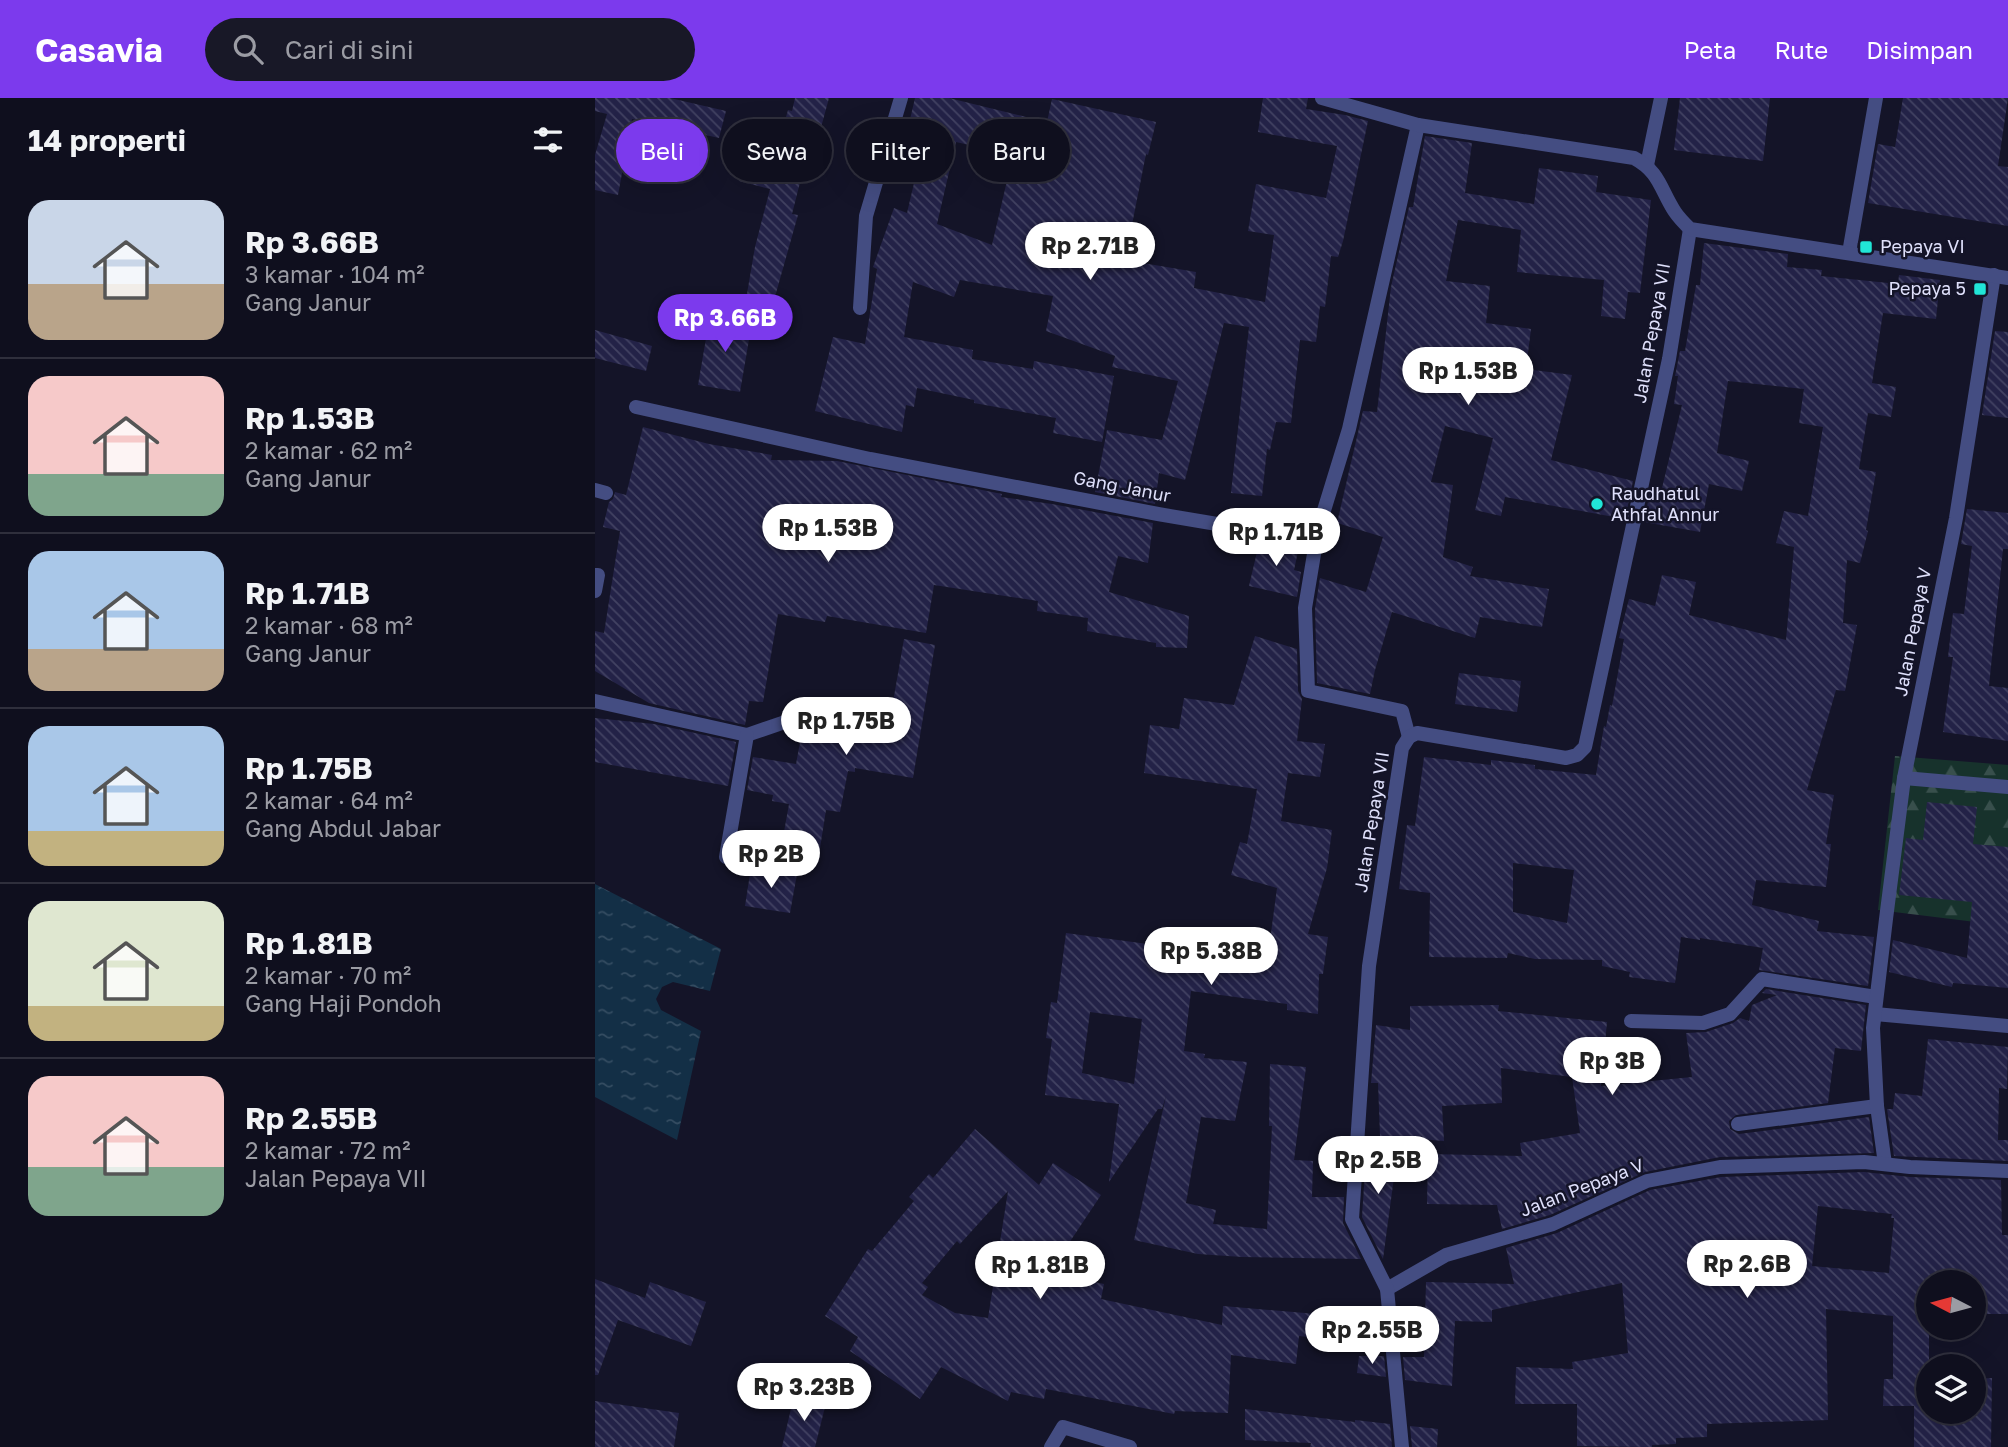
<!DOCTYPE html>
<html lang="id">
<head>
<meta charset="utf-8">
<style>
	:root { --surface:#0f0f1e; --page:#181827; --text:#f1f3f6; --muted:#9b9ca4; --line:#2f2f3c; --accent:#7c3aed }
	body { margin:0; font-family:"Golos Text",sans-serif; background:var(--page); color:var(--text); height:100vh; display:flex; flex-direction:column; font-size:26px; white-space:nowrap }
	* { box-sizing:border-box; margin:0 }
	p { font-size:23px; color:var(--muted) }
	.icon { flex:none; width:38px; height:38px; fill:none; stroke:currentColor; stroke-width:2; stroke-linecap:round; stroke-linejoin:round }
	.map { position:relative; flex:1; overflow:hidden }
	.sheet { display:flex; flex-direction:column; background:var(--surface); width:595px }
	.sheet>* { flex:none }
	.guide { position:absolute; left:21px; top:21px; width:665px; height:63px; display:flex; gap:14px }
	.needle { width:46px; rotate:276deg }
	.fabs { position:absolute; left:1321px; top:1172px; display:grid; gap:14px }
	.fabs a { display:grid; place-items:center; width:70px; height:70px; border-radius:50%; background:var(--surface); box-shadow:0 7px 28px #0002,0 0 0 2px var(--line); font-size:35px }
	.price { position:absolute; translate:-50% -60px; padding:0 16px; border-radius:24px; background:#fff; color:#222; font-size:23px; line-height:46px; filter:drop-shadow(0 2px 4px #0008) }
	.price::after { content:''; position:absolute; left:50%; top:42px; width:21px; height:16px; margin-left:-10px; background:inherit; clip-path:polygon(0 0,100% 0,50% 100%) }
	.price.on { background:var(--accent); color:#fff }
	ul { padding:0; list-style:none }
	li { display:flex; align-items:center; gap:21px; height:175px; padding:0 28px }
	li+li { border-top:2px solid var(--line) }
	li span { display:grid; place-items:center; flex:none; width:196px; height:140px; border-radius:21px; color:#555 }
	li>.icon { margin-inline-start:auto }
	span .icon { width:84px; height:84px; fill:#fffc; stroke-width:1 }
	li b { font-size:30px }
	h2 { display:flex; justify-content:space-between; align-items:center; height:84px; padding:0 28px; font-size:30px }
	.chip { padding:0 24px; border-radius:32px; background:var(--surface); box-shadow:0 7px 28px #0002,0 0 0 2px var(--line); font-size:24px; line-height:63px }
	.chip.on { background:var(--accent); color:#fff }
	header { display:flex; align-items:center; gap:42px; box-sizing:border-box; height:98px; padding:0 35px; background:var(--accent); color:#fff }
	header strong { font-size:33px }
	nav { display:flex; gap:38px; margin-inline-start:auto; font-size:24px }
	.search { width:490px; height:63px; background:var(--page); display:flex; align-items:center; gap:18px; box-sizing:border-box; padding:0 24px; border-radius:38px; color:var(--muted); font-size:26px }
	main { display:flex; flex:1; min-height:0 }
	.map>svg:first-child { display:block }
	.forest { fill:url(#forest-firs) }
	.water { fill:url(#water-ripples) }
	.building { fill:url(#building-back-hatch); fill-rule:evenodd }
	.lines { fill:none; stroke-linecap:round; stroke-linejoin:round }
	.minor { stroke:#444d82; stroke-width:14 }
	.tertiary { stroke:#444d82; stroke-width:14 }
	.poi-dot { fill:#21e5d7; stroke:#141428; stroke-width:2.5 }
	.labels { text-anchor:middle; stroke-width:5; stroke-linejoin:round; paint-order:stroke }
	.poi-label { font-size:18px; fill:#dfe0fb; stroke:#141428; text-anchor:start }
	.street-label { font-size:18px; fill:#dfe0fb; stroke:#141428 }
</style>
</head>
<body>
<header>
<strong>Casavia</strong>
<div class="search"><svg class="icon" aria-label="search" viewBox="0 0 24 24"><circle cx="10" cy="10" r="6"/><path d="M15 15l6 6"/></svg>Cari di sini</div>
<nav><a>Peta</a><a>Rute</a><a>Disimpan</a></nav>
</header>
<main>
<section class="sheet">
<h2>14 properti<svg class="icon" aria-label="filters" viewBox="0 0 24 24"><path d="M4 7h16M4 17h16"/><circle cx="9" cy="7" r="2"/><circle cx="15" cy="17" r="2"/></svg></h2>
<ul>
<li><span style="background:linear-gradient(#c9d6e8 60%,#b9a48a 0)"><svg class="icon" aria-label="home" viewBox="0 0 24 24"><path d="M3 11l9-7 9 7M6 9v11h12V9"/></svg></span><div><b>Rp 3.66B</b><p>3 kamar · 104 m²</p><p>Gang Janur</p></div></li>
<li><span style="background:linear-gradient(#f6c9c9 70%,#7fa58c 0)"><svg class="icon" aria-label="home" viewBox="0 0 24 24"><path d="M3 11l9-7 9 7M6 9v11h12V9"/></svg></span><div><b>Rp 1.53B</b><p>2 kamar · 62 m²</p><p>Gang Janur</p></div></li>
<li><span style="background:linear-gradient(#a9c7e8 70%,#b9a48a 0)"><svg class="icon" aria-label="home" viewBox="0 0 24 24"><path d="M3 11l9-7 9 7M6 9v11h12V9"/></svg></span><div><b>Rp 1.71B</b><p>2 kamar · 68 m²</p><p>Gang Janur</p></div></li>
<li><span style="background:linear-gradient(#a9c7e8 75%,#c2b280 0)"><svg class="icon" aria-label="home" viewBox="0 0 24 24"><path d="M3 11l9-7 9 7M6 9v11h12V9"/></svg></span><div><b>Rp 1.75B</b><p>2 kamar · 64 m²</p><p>Gang Abdul Jabar</p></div></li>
<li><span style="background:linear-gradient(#dfe7d0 75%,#c2b280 0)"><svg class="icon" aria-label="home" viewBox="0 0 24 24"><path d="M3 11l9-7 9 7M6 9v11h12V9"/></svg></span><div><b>Rp 1.81B</b><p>2 kamar · 70 m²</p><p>Gang Haji Pondoh</p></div></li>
<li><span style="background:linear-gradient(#f6c9c9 65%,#7fa58c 0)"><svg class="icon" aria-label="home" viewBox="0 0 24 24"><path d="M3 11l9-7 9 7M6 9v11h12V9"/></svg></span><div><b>Rp 2.55B</b><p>2 kamar · 72 m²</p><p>Jalan Pepaya VII</p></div></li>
</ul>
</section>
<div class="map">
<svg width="1413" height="1349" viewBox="0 0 1413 1349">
	<defs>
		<pattern id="forest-firs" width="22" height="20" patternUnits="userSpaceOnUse" patternTransform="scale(1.75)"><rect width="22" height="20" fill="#17322c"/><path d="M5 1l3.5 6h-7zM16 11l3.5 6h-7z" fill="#384f4c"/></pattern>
		<pattern id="water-ripples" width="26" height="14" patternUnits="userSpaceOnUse" patternTransform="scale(1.75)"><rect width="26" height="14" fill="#132f46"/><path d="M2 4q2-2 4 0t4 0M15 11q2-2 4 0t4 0" fill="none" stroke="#354d62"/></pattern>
		<pattern id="building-back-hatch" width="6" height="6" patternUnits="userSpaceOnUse" patternTransform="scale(1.75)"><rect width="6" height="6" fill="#232247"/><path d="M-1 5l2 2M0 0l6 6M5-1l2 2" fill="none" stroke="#424262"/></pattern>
	</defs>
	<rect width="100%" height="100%" fill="#141428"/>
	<polygon class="forest" points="1300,658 1413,667 1413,828 1283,812"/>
	<polygon class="water" points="0,786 126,851 115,893 78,884 67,889 61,901 66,912 106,933 82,1042 0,999"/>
	<g class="building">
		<polygon points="0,0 75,0 131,13 124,40 37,21 23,97 0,92 0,57 12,16 0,13"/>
		<polygon points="200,0 234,0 218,59 212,57 197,116 203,117 174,220 149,213 160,149 175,91 144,83 152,55 179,62 193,12 197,13"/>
		<path d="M320,0H354L452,24L457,1L561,24L553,57L551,56L530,162L601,174L599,190L670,204L679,137L653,133L661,86L731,100L742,48L663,34L668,0H713L711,11L750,17L773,23L748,143L743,159L736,158L730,209L725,208L721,244L705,242L696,325L681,324L675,352L672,351L667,398L636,395L654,229L629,225L590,382L564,375L560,406L500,394L512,332L567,342L583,283L517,269L520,258L451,233L458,198L365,182L359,199L318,184L309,239L378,252L377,261L438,271L439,263L519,278L507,344L458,335L461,320L379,305V302L322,290L319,309L311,307L307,334L220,313L238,239L270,246L282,171L278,169L299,110L312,115L331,34L313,30ZM361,44L418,57L397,147L342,126Z"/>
		<polygon points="1085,0 1175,0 1168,63 1079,52"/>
		<polygon points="1308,0 1413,0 1403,68 1413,69 1413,128 1273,105 1283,46 1300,49"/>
		<polygon points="830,38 877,45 870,95 939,106 944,70 1003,78 1001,94 1056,102 1045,195 1033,194 1030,221 1006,218 1009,182 922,174 926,132 863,122 851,183 895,188 891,225 936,231 931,271 977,277 956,362 1038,383 1030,421 910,399 906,418 880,412 898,340 850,328 836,384 858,387 848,459 878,469 875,478 954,491 947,529 885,519 880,540 797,514 780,572 775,596 722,585 720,511 725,480 771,494 788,439 742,425 768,313 782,314 796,189 814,109 818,109"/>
		<path d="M1109,145L1193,156L1192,169L1227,172L1226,178L1303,186L1304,177L1345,182L1341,221L1288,215L1277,285L1301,289L1296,319L1273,315L1264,371L1281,374L1271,432L1273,433L1265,465L1252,462L1248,525L1262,527L1250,593L1241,592L1212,692L1239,697L1231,746H1236L1231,789L1161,782L1157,807L1224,823L1222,833L1279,839L1273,888L1164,872L1168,850L1105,840V842L1086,839L1080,885L1034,879L1035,874L1007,868V862L940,861L913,855L912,860L834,859L835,795L804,791L812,727L820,728L829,659L896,667V662L940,667V671L1001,677L1009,628L1011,629L1015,607L1017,608L1029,541L1024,540L1034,501L1060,508L1067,477L1101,484L1094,517L1191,542L1199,449L1181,445L1189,413L1213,418L1228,329L1204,325L1209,291L1133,283L1122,355L1154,363L1147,393L1114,386L1105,434L1049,424L1056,388L1067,390L1087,307L1079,306L1083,278H1080L1085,253H1090L1101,187H1105ZM918,765L979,772L972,825L918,814Z"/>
		<polygon points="115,217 157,224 145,294 103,287"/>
		<polygon points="0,232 57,248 51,273 0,260"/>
		<polygon points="1400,233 1413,234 1413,320 1387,317"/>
		<polygon points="48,329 114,346 177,357 176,362 242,363 407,396 406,399 457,406 558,425 553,465 523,458 514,494 594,518 592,550 561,549 561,545 492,533 493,520 442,513 443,503 339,487 331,535 232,518 230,524 183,516 168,604 154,603 150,627 54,605 0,573 0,533 9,535 25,433 8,429 14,404 18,401 20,394 31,397"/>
		<polygon points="1372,411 1413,415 1413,451 1408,451 1394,588 1413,590 1413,643 1348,634 1358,559 1353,559 1358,515 1369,516 1377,448 1366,446"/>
		<polygon points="665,441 704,449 699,472 706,474 702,499 654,488"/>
		<path d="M660,538L702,551L703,593L707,601L702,643L730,646L725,679L693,675L686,723L737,732L732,770L713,836L733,839L728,876H724L723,916L692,912V906L596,893L589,953L610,956L609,960L652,964L640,1023L606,1019L591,1105L621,1112L618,1126L672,1131L677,1028H674L675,966L711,969L699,1062L718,1063L717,1099H749L748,1125L766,1161L647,1159L603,1156L539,1142L571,998L567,1011H563L514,1084L524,1006L450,997L457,941L451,940L456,904L462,905L471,835L612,854L610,864L671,872L682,790L636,777L645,744L652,746L662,691L549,675L555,627L584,631L589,600L639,607ZM495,914L547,921L539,986L487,975Z"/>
		<polygon points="309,541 340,547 318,680 260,670 260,674 253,673 245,714 231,712 223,763 185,756 194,706 177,703 178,697 152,692 158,659 201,666 208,628 221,624 275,632 278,618 295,621"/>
		<polygon points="864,575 926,583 922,614 860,606"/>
		<polygon points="0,620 59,626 141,644 133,688 0,664"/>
		<polygon points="1332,704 1382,709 1378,746 1413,749 1413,890 1358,885 1357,889 1294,874 1298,842 1372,860 1377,804 1304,797 1311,740 1328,742"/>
		<polygon points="156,769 202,776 195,815 150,808"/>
		<polygon points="1171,891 1271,907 1266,953 1240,950 1233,1005 1141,1017 1134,1023 1135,1031 1144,1036 1274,1019 1279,1055 1125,1059 1050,1074 955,1117 907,1131 902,1107 832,1106 833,1056 927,1058 925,1045 985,1035 977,979 906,970 907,1005 847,1008 849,1043 785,1038 783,985 776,985 781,927 815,932 815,908 904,907 903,913 1012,924 1006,988 1097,979 1091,935 1111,934 1138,925 1145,920 1154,923 1157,907 1182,897 1167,895"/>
		<polygon points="1333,941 1413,949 1412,991 1404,990 1403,1042 1413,1042 1413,1063 1299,1058 1292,1011 1298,1011 1300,995 1327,998"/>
		<path d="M380,1031L444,1087L458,1065L506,1097L468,1154L505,1161L500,1184L509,1186L506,1201L627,1227L628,1208L780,1221L776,1247L704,1238L701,1266L636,1257L633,1315L580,1313L579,1316L451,1291L449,1301L416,1294L413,1303L346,1269L325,1301L255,1253L263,1239L230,1218L273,1151L277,1153L319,1103L314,1099L334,1076L338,1080ZM413,1093L393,1220L360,1215L327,1197L333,1189L327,1185L362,1143L365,1146Z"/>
		<polygon points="771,1057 802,1057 788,1161 767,1119"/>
		<path d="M1269,1074L1315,1079L1406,1082L1407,1137H1413V1216H1379V1185H1334V1314H1379V1281L1397,1280L1396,1349H1319V1308H1288L1289,1281H1298V1218L1231,1211L1233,1322L1112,1326V1339L1081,1340V1346L1057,1347V1349L982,1348V1306H920L921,1269L978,1271L977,1264L1033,1255L1027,1185L897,1212V1224L860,1223L857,1288L810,1282L808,1259H829L831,1184L919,1186L911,1150L962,1135L1055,1092L1126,1079ZM1223,1108L1297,1116L1296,1120H1299L1294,1175L1217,1168Z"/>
		<polygon points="0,1181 50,1200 55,1184 111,1204 96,1248 23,1222 3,1277 0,1277"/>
		<polygon points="764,1258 789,1258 791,1279 762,1275"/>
		<polygon points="199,1298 231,1305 220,1349 187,1349"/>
		<polygon points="0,1303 84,1315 79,1349 0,1349"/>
		<polygon points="650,1311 760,1324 760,1322 795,1326 797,1349 715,1349 716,1345 650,1342"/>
		<polygon points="815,1328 843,1331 842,1349 817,1349"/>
	</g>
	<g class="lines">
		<g class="minor">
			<polyline points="1052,67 1066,0"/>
			<polyline points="1254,155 1281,0"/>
			<polyline points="265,210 271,118 306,0"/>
			<polyline points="41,309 275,361 563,416 622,426 723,432"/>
			<polyline points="0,392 11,395"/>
			<polyline points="0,477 3,477 0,493"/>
			<polyline points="0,603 152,637 228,611 261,609"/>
			<polyline points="814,639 807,613 713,593 710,510 723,432 754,331 823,27"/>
			<polyline points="1309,680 1413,689"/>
			<polyline points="131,759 152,637"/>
			<polyline points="1280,916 1413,928"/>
			<polyline points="1036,923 1108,925 1135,916 1167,881 1281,899"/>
			<polyline points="1143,1026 1282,1008"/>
			<polyline points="1290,1066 1282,1008 1278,930 1291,821 1309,680 1361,420 1399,177"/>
			<polyline points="792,1191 851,1157 958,1126 1052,1083 1125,1069 1269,1064 1315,1069 1413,1073"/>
			<polyline points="456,1349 468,1329 535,1349"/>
			<polyline points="807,1349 792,1191 757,1121 774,868 807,650 814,639 822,635 971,660 982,657 990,649 1074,261 1095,131"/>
		</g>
		<path class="tertiary" d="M727,0L823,27L1039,60C1065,74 1065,91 1080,114C1084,120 1090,126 1095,131L1413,180"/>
	</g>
	<g class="poi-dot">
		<rect x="1264" y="142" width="14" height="14" rx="3.5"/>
		<rect x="1378" y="184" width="14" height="14" rx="3.5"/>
		<circle cx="1002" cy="406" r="7"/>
	</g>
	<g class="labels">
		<g class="poi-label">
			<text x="1285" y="155">Pepaya VI</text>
			<text x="1371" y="197" text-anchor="end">Pepaya 5</text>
			<text x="1016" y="402">Raudhatul<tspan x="1016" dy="21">Athfal Annur</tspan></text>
		</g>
		<g class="street-label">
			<text transform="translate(1057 235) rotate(-80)" y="6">Jalan Pepaya VII</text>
			<text transform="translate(527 389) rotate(11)" y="6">Gang Janur</text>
			<text transform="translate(1318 534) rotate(-79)" y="6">Jalan Pepaya V</text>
			<text transform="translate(777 724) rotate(-81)" y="6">Jalan Pepaya VII</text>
			<text transform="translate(987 1090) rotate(-21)" y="6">Jalan Pepaya V</text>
		</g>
	</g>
</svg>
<div class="fabs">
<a><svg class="needle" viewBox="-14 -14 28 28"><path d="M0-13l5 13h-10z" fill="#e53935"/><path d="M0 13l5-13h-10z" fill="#9b9ca4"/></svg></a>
<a><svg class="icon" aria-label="layers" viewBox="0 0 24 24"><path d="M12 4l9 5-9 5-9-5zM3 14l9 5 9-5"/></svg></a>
</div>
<b class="price" style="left:495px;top:184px">Rp 2.71B</b>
<b class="price on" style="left:130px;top:256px">Rp 3.66B</b>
<b class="price" style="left:873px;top:309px">Rp 1.53B</b>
<b class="price" style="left:233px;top:466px">Rp 1.53B</b>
<b class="price" style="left:681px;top:470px">Rp 1.71B</b>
<b class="price" style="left:251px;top:659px">Rp 1.75B</b>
<b class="price" style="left:176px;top:792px">Rp 2B</b>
<b class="price" style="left:616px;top:889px">Rp 5.38B</b>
<b class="price" style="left:1017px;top:999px">Rp 3B</b>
<b class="price" style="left:783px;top:1098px">Rp 2.5B</b>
<b class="price" style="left:1152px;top:1202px">Rp 2.6B</b>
<b class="price" style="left:445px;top:1203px">Rp 1.81B</b>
<b class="price" style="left:777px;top:1268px">Rp 2.55B</b>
<b class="price" style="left:209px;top:1325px">Rp 3.23B</b>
<div class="guide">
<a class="chip on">Beli</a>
<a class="chip">Sewa</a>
<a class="chip">Filter</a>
<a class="chip">Baru</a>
</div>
</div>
</main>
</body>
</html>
